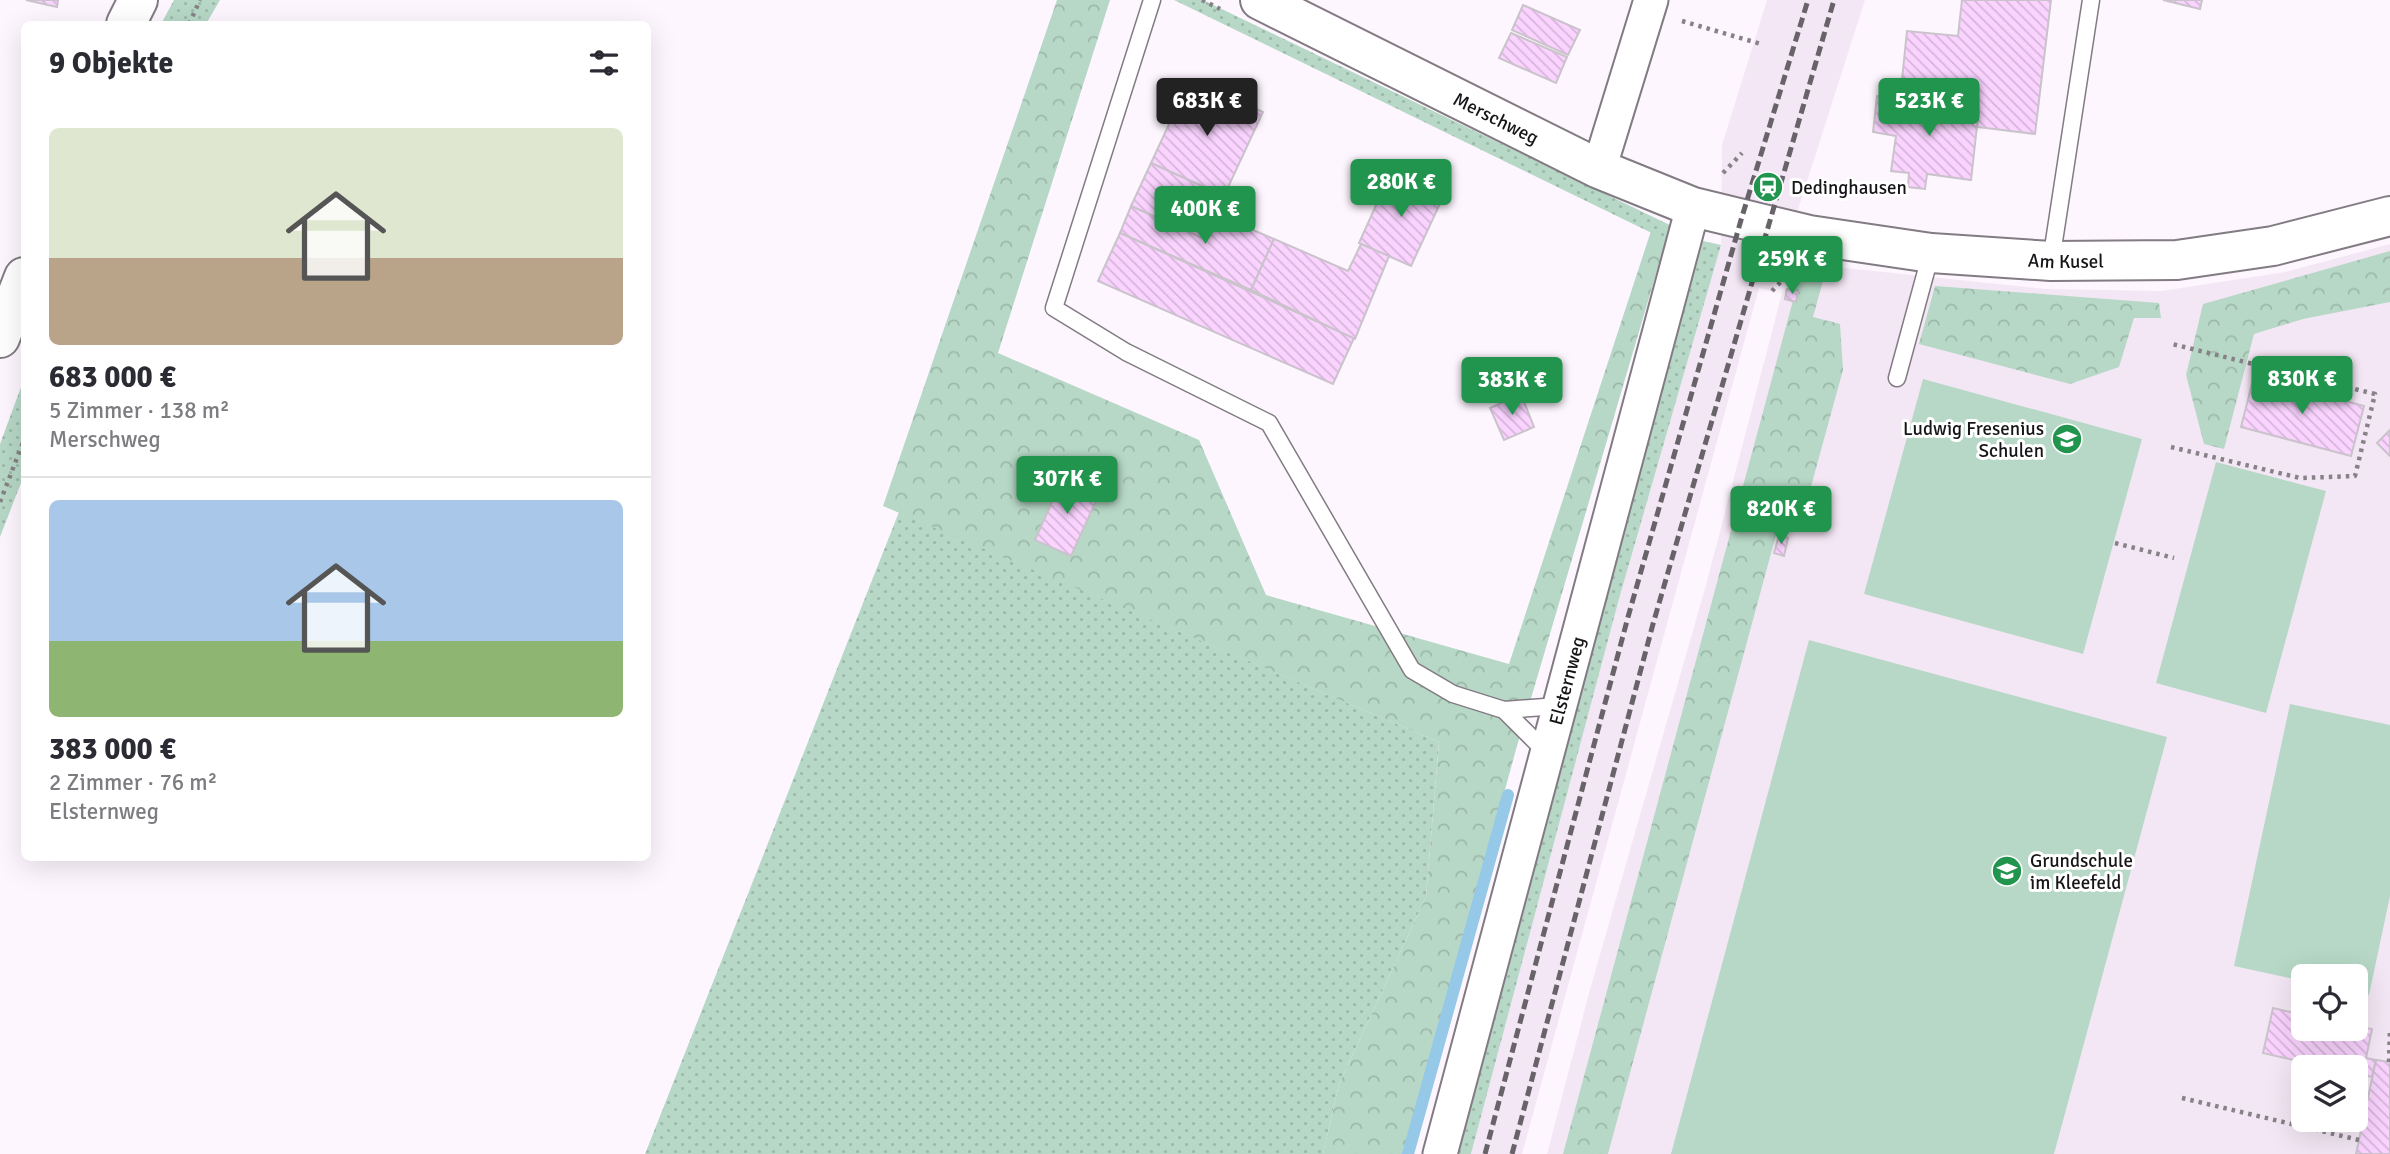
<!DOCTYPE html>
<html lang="de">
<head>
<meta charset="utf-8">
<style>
	:root { --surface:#fff; --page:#f2f2f3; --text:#2b2b33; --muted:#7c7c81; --line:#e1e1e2; --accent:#21944e }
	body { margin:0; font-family:Signika,sans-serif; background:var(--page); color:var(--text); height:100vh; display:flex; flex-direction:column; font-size:26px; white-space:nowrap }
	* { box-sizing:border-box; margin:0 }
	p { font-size:23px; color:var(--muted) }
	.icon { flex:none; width:38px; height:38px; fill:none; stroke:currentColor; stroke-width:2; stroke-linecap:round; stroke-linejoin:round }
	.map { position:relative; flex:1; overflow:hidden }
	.sheet { position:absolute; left:21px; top:21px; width:630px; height:840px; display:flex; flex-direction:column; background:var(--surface); border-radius:10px; box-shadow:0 7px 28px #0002 }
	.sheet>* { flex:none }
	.fabs { position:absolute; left:2291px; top:964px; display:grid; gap:14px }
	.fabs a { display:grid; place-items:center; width:77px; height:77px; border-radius:10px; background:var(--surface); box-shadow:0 7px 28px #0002; font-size:35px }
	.price { position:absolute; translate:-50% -60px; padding:0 16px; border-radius:7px; background:var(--accent); color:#fff; font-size:23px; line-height:46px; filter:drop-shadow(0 2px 4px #0008) }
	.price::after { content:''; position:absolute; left:50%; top:42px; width:21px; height:16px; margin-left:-10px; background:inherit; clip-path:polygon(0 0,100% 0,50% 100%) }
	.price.current { background:#222; color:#fff }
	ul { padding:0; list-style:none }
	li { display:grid; align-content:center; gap:14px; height:371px; padding:0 28px }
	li+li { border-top:2px solid var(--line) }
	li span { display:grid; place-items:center; height:217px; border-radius:10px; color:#555 }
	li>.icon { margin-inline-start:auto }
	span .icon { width:126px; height:126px; fill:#fffc; stroke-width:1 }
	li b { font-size:30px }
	h2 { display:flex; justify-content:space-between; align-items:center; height:84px; padding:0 28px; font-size:30px }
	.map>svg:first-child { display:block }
	.built { fill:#f4e7f5; fill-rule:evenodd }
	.grass { fill:url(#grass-dots) }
	.forest { fill:url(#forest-crowns) }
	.pitch { fill:#b7d8c6 }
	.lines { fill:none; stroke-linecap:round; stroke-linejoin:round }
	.stream { stroke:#96c9e8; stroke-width:12 }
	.building { fill:url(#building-back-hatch); stroke:#cac3cb; stroke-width:2 }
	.service-casing { stroke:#837b83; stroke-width:19 }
	.minor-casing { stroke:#837b83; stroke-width:37 }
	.tertiary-casing { stroke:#837b83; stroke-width:42 }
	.path { stroke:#878288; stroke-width:4.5; stroke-dasharray:3.5 5; stroke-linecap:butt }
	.service { stroke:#fff; stroke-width:16 }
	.minor { stroke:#fff; stroke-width:33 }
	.tertiary { stroke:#fff; stroke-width:38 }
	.rail { stroke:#686369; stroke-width:5; stroke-dasharray:10 5; stroke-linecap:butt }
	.labels { text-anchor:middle; stroke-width:6; stroke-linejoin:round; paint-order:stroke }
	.street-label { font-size:19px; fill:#171518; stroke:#fff }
	.poi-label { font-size:19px; fill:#171518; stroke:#fff; text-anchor:start }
</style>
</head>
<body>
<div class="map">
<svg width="2390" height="1154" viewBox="0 0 2390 1154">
	<defs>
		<pattern id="grass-dots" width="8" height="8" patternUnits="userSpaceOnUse" patternTransform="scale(1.75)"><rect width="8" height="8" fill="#b7d8c6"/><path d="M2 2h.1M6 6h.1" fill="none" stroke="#9db8a9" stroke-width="1.8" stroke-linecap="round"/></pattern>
		<pattern id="forest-crowns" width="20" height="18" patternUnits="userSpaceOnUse" patternTransform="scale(1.75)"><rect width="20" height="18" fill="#b7d8c6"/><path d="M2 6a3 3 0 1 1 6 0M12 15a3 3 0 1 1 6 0" fill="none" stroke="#9db8a9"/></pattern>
		<pattern id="building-back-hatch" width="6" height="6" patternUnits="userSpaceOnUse" patternTransform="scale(1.75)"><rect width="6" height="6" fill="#fad4ff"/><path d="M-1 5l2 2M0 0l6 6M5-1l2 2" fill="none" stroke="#d6b5da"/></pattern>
	</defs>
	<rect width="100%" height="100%" fill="#fef6ff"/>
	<g class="built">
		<polygon points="1767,0 1865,0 1772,291 1759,288 1522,1154 1471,1154 1619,599 1721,245 1722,145"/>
		<path d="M2390,244V1154H1547L1589,993L1706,585L1782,293L1807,264L2046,289L2161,291L2285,272ZM2303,976H2356V1029H2303ZM2303,1068H2356V1120H2303Z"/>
	</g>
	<g class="grass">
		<polygon points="174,0 220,0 206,24 161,24"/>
		<polygon points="1174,0 1203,0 1676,228 1666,240"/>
		<polygon points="1695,239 1721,245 1619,599 1471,1154 1452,1154"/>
		<polygon points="24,379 24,475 0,537 0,444"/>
		<polygon points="899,512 1439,742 1426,897 1339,1084 1323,1154 645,1154"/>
	</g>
	<g class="forest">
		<polygon points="1057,0 1110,0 998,353 1199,440 1266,595 1509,664 1651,231 1666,240 1517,746 1405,1154 1323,1154 1339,1084 1426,897 1439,742 883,506"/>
		<polygon points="2390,251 2390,302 2303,319 2254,334 2224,449 2204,444 2186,375 2203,304"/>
		<polygon points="1802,267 1826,270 1813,317 1840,324 1843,370 1804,512 1776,535 1608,1154 1563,1154"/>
		<polygon points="1935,286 2159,303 2161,318 2134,318 2119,367 2070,384 1919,344"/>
	</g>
	<g class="pitch">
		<polygon points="1923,379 2142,439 2083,654 1864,594"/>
		<polygon points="2216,462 2326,491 2266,713 2156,683"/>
		<polygon points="1809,640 2167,737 2054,1154 1671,1154"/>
		<polygon points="2290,704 2390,725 2390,896 2369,995 2356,993 2356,976 2303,976 2303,981 2234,966"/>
	</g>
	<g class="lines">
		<polyline class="stream" points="1408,1154 1508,795"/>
	</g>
	<g class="building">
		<polygon points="26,0 58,0 57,7"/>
		<polygon points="1962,0 2051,0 2035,134 1977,127 1979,108 1900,99 1907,31 1958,36"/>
		<polygon points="2163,0 2202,0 2200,9"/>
		<polygon points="1523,5 1580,30 1568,55 1512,30"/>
		<polygon points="1511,33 1567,57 1556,83 1499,58"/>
		<polygon points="1190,79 1263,112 1224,196 1151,163"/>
		<polygon points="1877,96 1979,108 1971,180 1927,174 1925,189 1908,187 1909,173 1891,171 1896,136 1873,132"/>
		<polygon points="1151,163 1224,196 1204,239 1131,206"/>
		<polygon points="1391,172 1444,195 1411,266 1359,243"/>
		<polygon points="1131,206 1204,239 1216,214 1274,239 1251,290 1120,233"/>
		<polygon points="1120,233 1354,338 1333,384 1098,281"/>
		<polygon points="1274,239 1348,271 1361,244 1389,256 1355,339 1251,290"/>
		<polygon points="1787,289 1798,292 1796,302 1785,299"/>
		<polygon points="2254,376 2364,406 2351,456 2241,427"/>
		<polygon points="1521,394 1534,427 1504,440 1490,408"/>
		<polygon points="2390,430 2390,456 2377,443"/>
		<polygon points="1064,475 1100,492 1071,556 1035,540"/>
		<polygon points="1779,535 1788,538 1784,556 1774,553"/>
		<polygon points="2273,1008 2303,1015 2303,1029 2356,1029 2356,1026 2372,1029 2366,1058 2376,1060 2372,1077 2356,1073 2356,1068 2329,1068 2263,1053"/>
		<polygon points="2376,1060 2390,1062 2390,1154 2356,1154"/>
	</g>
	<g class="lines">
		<g class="service-casing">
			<g id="service">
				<polyline points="1152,0 1054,308 1126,352 1269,423 1412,670 1453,694 1504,710 1558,706"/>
				<polyline points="2051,261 2091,0"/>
				<polyline points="1897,378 1931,253"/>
				<polyline points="1504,710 1546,752"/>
			</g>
		</g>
		<g class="minor-casing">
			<g id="minor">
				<polyline points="1599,169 1651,0"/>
				<path id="s1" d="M1440,1154L1693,207"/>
			</g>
		</g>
		<g class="tertiary-casing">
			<g id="tertiary">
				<path id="s2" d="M1260,0L1599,169L1693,207L1809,235L1931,253L2051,261L2177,260L2273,246L2390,216"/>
				<polyline points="126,24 138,0"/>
				<polyline points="0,338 24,277"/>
			</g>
		</g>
		<g class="path">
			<polyline points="1202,0 1220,9"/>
			<polyline points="1682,21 1761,44"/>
			<polyline points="189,24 200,0"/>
			<polyline points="1723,173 1742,153"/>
			<polyline points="1772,291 1791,271"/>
			<polyline points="2171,447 2300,478 2355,476 2375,394 2172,344"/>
			<polyline points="0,502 24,440"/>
			<polyline points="2115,543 2174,558"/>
			<polyline points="2389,1062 2390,1029"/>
			<polyline points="2182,1098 2359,1140"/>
		</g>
		<use href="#service" class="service"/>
		<use href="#minor" class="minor"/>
		<use href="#tertiary" class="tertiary"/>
		<g class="rail">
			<polyline points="1485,1154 1628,617 1741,220 1808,0"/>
			<polyline points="1512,1154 1653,624 1834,0"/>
		</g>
	</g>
	<defs>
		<g id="station-disc" transform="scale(1.575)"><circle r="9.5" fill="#21944e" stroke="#fff"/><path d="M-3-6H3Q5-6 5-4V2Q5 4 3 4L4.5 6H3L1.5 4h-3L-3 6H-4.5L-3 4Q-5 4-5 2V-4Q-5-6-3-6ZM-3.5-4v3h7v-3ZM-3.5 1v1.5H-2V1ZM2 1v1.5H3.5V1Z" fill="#fff"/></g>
		<g id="school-disc" transform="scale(1.575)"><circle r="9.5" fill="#21944e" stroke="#fff"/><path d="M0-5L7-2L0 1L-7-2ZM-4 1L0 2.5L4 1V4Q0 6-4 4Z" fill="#fff"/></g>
	</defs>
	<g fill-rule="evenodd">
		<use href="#station-disc" x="1768" y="187"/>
		<use href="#school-disc" x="2067" y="439"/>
		<use href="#school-disc" x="2007" y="871"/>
	</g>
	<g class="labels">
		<g class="street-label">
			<text dy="7" stroke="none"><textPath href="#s2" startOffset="264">Merschweg</textPath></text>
			<text dy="7" stroke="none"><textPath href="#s2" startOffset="858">Am Kusel</textPath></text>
			<text dy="7" stroke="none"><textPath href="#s1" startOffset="490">Elsternweg</textPath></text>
		</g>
		<g class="poi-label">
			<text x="1791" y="194">Dedinghausen</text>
			<text x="2044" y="435" text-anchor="end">Ludwig Fresenius<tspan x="2044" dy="22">Schulen</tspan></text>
			<text x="2030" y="867">Grundschule<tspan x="2030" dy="22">im Kleefeld</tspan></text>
		</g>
	</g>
</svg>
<div class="fabs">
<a><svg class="icon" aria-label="locate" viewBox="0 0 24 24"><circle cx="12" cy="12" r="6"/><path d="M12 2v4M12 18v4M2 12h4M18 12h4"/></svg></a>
<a><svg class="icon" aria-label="layers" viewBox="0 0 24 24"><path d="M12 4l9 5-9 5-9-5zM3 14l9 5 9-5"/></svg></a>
</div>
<b class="price current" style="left:1207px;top:138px">683K €</b>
<b class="price" style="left:1929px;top:138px">523K €</b>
<b class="price" style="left:1401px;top:219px">280K €</b>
<b class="price" style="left:1205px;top:246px">400K €</b>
<b class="price" style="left:1792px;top:296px">259K €</b>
<b class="price" style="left:2302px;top:416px">830K €</b>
<b class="price" style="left:1512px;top:417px">383K €</b>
<b class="price" style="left:1067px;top:516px">307K €</b>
<b class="price" style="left:1781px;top:546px">820K €</b>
<section class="sheet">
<h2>9 Objekte<svg class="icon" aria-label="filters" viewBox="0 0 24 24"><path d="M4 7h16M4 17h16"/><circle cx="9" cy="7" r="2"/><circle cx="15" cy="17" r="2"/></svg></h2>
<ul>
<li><span style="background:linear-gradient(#dfe7d0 60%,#b9a48a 0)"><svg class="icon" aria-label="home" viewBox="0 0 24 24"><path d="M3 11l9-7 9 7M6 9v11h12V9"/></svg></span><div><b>683 000 €</b><p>5 Zimmer · 138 m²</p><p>Merschweg</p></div></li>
<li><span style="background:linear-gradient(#a9c7e8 65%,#8fb573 0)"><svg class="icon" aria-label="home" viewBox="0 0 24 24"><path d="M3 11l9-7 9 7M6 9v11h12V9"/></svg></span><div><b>383 000 €</b><p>2 Zimmer · 76 m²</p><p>Elsternweg</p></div></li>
</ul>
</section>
</div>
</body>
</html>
